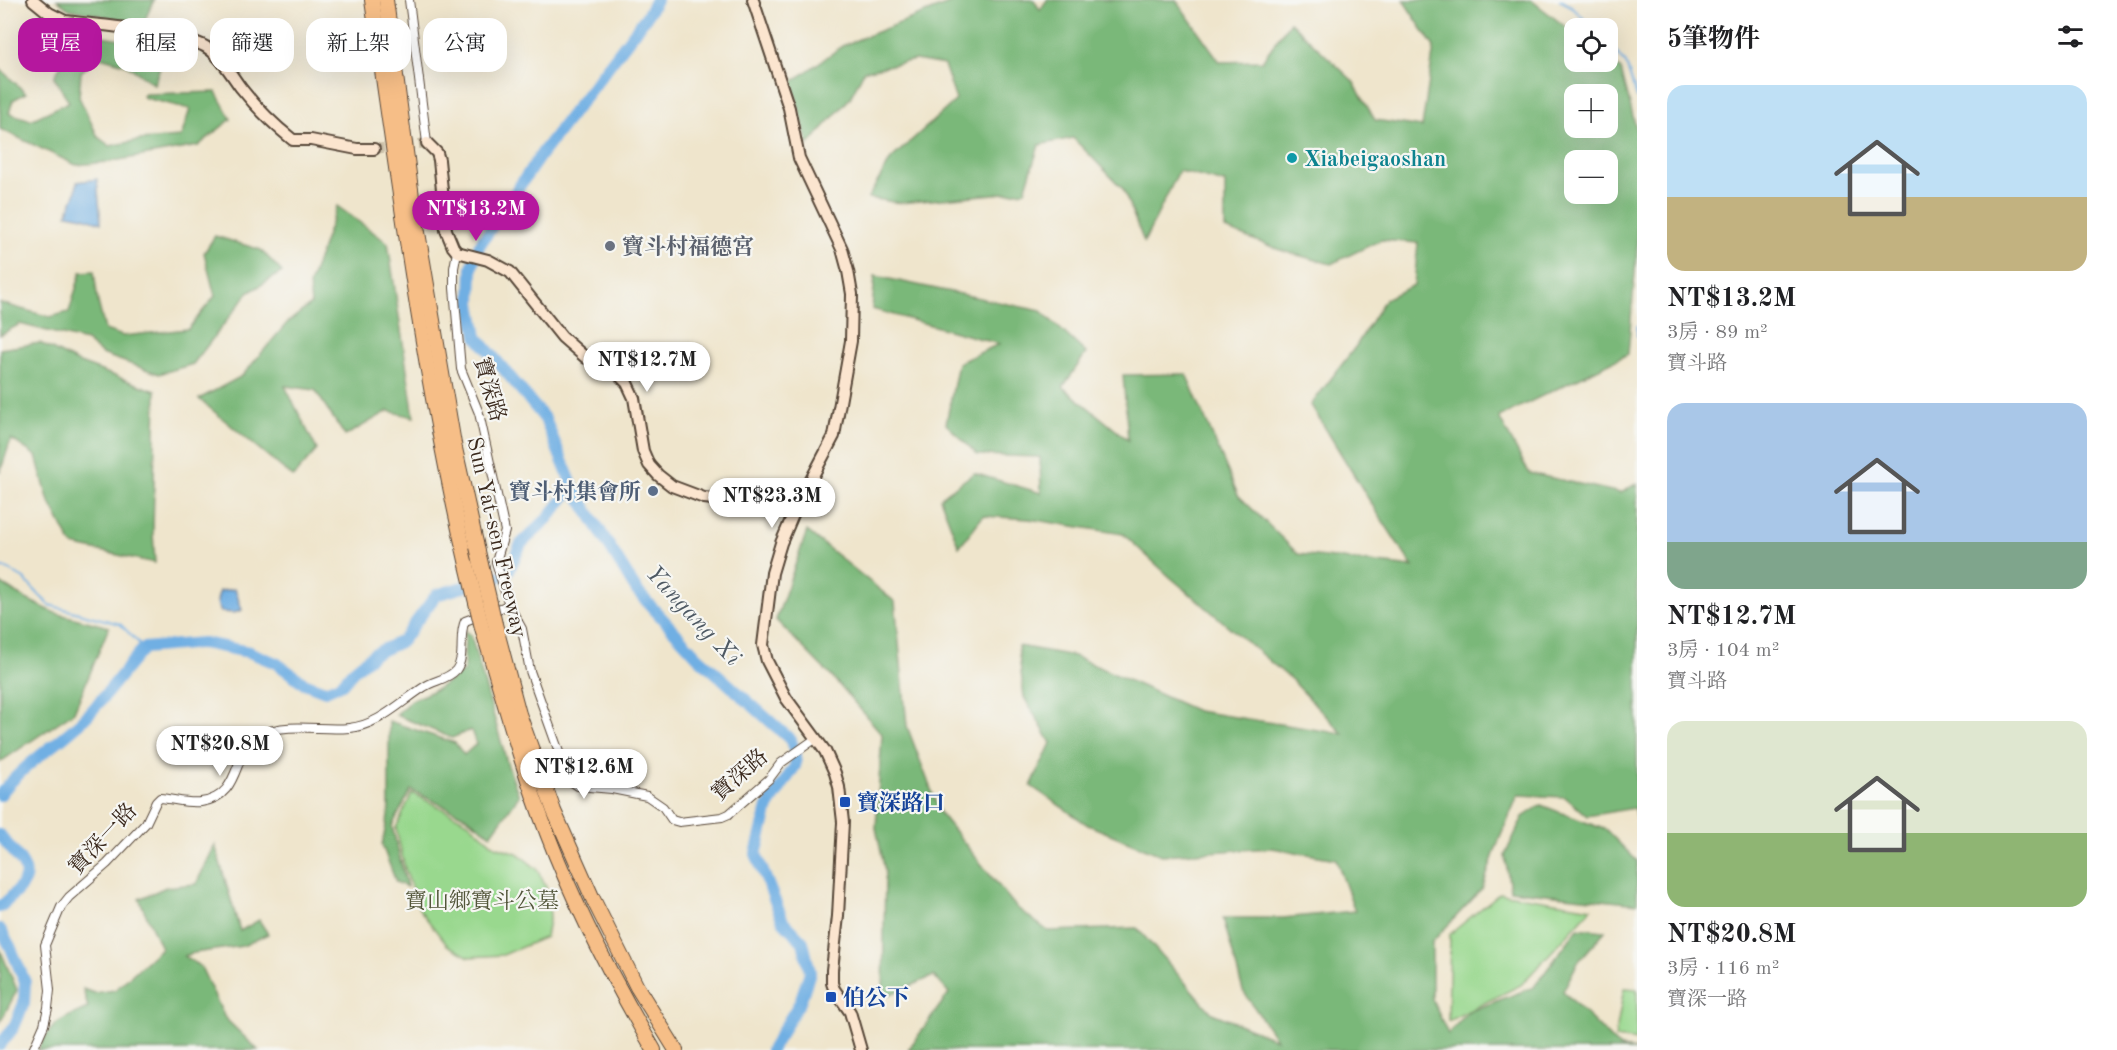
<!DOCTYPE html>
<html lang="zh-TW">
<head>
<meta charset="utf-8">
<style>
	:root { --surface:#fff; --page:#f2f2f2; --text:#202124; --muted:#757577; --accent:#b5179e }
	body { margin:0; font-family:"Old Standard TT","Noto Serif TC",serif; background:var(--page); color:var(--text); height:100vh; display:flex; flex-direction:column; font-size:22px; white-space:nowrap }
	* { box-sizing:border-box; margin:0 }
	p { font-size:20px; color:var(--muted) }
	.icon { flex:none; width:33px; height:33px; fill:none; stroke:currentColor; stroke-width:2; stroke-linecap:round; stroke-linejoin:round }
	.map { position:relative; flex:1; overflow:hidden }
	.sheet { display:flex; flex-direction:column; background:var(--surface); width:480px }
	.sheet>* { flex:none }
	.top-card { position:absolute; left:18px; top:18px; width:570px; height:54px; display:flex; gap:12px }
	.buttons { position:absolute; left:1564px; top:18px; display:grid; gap:12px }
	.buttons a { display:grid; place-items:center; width:54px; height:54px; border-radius:12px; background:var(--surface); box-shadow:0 6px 24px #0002; font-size:30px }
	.price { position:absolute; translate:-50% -51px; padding:0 14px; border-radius:21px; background:#fff; color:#222; font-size:20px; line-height:39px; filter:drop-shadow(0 2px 3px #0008) }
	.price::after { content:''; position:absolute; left:50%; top:36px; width:18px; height:14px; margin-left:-9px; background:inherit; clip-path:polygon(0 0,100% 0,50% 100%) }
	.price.active { background:var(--accent); color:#fff }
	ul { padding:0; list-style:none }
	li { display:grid; align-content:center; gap:12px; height:318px; padding:0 30px }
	li span { display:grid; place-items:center; height:186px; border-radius:18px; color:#555 }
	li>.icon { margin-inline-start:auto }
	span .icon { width:108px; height:108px; fill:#fffc; stroke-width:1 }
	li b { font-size:26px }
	h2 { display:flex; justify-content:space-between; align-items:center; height:72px; padding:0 30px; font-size:26px }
	.tag { padding:0 21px; border-radius:18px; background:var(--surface); box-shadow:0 6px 24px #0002; font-size:21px; line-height:54px }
	.tag.active { background:var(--accent); color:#fff }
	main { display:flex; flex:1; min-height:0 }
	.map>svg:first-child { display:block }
	.green { fill:#99d88e; stroke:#6a8156; stroke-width:1.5 }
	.forest { fill:#7ab879; stroke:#5a714c; stroke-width:1.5; fill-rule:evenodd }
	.water { fill:#70afe3; stroke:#566c80; stroke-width:1.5 }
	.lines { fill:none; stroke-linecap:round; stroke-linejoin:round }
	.stream { stroke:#70afe3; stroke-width:2 }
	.river { stroke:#70afe3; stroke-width:12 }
	.secondary-tunnel { stroke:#cbc0a9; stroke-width:10; stroke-dasharray:10 5; stroke-linecap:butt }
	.street-casing { stroke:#564638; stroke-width:10 }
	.secondary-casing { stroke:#564638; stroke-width:14 }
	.highway-casing { stroke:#564638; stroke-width:16 }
	.street { stroke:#fff; stroke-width:8 }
	.secondary { stroke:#fbe5cf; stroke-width:10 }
	.highway { stroke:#f6be87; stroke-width:14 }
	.highway-bridge-casing { stroke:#564638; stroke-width:16; stroke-linecap:butt }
	.highway-bridge { stroke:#f6be87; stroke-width:14 }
	.culture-dot { fill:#0f9aa8; stroke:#f6f6f2; stroke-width:2 }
	.worship-dot { fill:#6b7280; stroke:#f6f6f2; stroke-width:2 }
	.service-dot { fill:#5c6f8a; stroke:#f6f6f2; stroke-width:2 }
	.transit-dot { fill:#1a4fb4; stroke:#f6f6f2; stroke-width:2 }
	.labels { text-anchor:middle; stroke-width:4.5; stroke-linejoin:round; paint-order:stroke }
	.culture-label { font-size:22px; font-weight:bold; fill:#0d838f; stroke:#f6f6f2; text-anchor:start }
	.worship-label { font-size:22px; font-weight:bold; fill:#5b616d; stroke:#f6f6f2; text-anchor:start }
	.street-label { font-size:22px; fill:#3b2a1e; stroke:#f6f6f2 }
	.service-label { font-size:22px; font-weight:bold; fill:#4e5e75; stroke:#f6f6f2; text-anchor:end }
	.transit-label { font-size:22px; font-weight:bold; fill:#164399; stroke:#f6f6f2; text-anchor:start }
	.park-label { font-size:22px; fill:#52563a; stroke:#f6f6f2 }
	.water-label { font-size:24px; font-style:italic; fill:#4e5963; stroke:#f6f6f2 }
</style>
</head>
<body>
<main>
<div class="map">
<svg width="1637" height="1050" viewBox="0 0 1637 1050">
	<rect width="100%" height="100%" fill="#f6f6f2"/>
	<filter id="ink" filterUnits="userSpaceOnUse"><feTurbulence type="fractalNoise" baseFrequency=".0167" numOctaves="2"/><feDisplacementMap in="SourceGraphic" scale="12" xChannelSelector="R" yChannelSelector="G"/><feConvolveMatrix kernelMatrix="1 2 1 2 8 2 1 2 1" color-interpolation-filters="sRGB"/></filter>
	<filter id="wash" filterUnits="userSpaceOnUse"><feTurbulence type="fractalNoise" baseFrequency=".008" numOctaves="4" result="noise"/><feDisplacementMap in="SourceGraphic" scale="24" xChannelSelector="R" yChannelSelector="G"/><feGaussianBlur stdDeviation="1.35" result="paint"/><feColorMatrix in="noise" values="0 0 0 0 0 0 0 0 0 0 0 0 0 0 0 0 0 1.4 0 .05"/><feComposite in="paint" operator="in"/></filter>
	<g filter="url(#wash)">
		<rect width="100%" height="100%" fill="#efe5cc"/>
		<g class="green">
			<polygon points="412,793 468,822 495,846 517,853 537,869 546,887 550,915 546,937 503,955 469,957 447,945 419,909 405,869 396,828"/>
			<polygon points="1500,893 1592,908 1521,985 1448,1021 1450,934"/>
			<polygon points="1624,988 1637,989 1637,1041 1615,1038"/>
		</g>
		<g class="forest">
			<polygon points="57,0 154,0 143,24 69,9"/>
			<path d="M958,0H1034L1040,10L1047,0H1176L1220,62L1262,61L1290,22L1353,81L1375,120L1422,127L1434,47L1403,0H1531L1575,34V62H1608V60L1621,70L1637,132V249L1628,354L1499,417L1529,473L1621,493L1637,483V821L1634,808L1587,816L1565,797L1518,795L1497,845L1482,889L1432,942V999L1448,1034L1468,1012L1534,987L1578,928L1605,931L1578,962L1563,991L1620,1048L1637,1050H908L949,993L934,976L883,997L885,871L876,828L882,734L833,678L776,620L807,531L895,602L907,726L940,813L1016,907L1048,931L1137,928L1212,1013L1276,1039L1243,991L1223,918H1283L1355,911L1336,859L1272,848L1161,855L1088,825L1031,786L1051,743L1024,697L1018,646L1074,656L1197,711L1343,734L1293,681L1170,577L1123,534L1029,519L983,516L959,547L940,498L974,473L1041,493L1040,457L978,455L946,424L958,363L999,344L872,309L875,276L1041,311L1086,353L1063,387L1128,440L1123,375L1186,374L1238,495L1298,554L1413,567L1371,503L1311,405L1356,346L1385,299L1414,285L1418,243L1381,240L1331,264L1286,252L1225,229V183L1179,171L1144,242L1123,189L1073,138L1039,145L1025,191L900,203L868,198L891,159L956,100L944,65L915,60L864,71L850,98L808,145L792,82L844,45ZM1575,94H1608V128H1575ZM1575,160H1608V194H1575Z"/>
			<polygon points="36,17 90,34 192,51 194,54 193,57 164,56 154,84 125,64 100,57 81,72 79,97 98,137 110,146 140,140 181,137 190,109 145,98 143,96 145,94 216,92 231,119 198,146 108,162 76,165 0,129 0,69 26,93 13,100 9,113 31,120 69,102 54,77 66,56 35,24"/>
			<polygon points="337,206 388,243 414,417 388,411 345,436 315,390 285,386 317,450 293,477 199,399 242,376 287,323 311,304 309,285"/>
			<polygon points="215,236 261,250 282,272 248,293 193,364 159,374 102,354 86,341 20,324 0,335 0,303 50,317 69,312 81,272 94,271 98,302 105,330 123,336 188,329 215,296 204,253"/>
			<polygon points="40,343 77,362 156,391 153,533 155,563 72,545 48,499 36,456 11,439 0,473 0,349"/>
			<polygon points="0,583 24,598 55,613 109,627 74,712 0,762"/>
			<polygon points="465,631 471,636 508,766 519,796 491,835 466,817 411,790 392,826 407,887 396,882 382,845 389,811 389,721 455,743 464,755 476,744 471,730 452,738 396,715 410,701 437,689 464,671"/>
			<polygon points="1541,805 1606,830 1637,861 1637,904 1510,890 1505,855 1523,817"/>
			<path d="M215,845L240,931L259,920L268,934L243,946L194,953L184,956L201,967L225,1018L258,1050H38C54,1020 58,1021 88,1008L83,989L94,993L115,990L161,948L139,899L166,887L196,884Z"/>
			<polygon points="0,949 17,990 0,1023"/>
		</g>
		<g class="water">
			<polygon points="97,179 101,223 84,217 67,214 76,192 77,182"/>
			<path d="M235,589L242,610L234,613L221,612C216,605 216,598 220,591Z"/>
		</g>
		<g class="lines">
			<g class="stream">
				<polyline points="1560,0 1571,6 1593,28"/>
				<polyline points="1608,44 1626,63 1637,98"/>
				<polyline points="1637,326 1637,336"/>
				<polyline points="0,568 5,568 24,579 49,605 120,624 144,648"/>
			</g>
			<g class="river">
				<polyline points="656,0 646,17 542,153 479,246 472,267 471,303 477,337 545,419 573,487 637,591 698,657 791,740 796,757 795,766 768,807 756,854 783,921 803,942 810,972 800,1002 771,1050"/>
				<path d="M0,795C22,765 56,746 83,720C105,698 123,671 144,648L203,643L249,652L276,663L304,683L325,691L342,684L353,671L374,654L402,641L436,595L504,575L509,570L521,544L548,518L573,487"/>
				<path d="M0,835C28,871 40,873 0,907"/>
				<polyline points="0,929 10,946 25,982 24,1003 14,1027 0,1045"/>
			</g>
		</g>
	</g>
	<g filter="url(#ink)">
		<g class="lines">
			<polyline class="secondary-tunnel" points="374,149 427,143"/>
			<g class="street-casing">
				<g id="street">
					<polyline points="409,0 427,143"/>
					<polyline points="457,252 454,268 454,288 461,369 479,413 505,531 496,562 509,605 522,629 530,671 569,780 578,786 612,789 647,796 663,807 672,820 679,822 722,817 729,814 769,779 781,763 815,739"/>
					<path d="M33,1050L44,1025L48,1008L50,990L45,945L61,907L69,897L107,864L146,823L156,802L160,798C174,799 187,804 201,802C245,796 230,747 262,734C289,722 321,731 349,728C379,725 399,703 424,687C434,680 447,680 456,670C466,657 458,635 465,621L509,605"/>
				</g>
			</g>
			<g class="secondary-casing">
				<g id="secondary">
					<path d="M33,0L49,13L65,21C98,25 184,31 209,49C222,58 232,76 241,88C256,107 274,125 293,140H311L357,149H374"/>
					<polyline points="753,0 789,108 799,158 842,249 848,271 852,294 851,341 834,436 795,510 781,543 772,573 763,645 767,661 786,698 825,751 835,773 839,787 843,822 838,916 832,970 832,983 834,989 850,1012 861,1050"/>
					<polyline points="427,143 437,153 439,160 446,230 453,247 457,252 488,260 510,272 562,337 586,358 616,372 627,383 634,398 643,451 649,465 658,475 672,486 704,498 777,506 795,510"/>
				</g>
			</g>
			<g class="highway-casing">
				<g id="highway">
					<path d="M372,0C399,189 424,379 467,565"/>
					<polyline points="386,0 412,197 454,444 477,547"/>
					<polyline points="495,624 519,714 554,811 593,899 637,987 676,1050"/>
					<path d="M482,628C503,696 521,766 547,833C576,909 613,980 654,1050"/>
				</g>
			</g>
			<use href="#street" class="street"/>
			<use href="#secondary" class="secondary"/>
			<use href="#highway" class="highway"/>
			<g class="highway-bridge-casing">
				<g id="highway-bridge">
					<polyline points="477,547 495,624"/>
					<polyline points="467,565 482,628"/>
				</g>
			</g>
			<use href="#highway-bridge" class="highway-bridge"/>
		</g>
	</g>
	<circle class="culture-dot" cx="1292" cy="158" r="6"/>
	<circle class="worship-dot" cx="610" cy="246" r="6"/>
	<circle class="service-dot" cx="653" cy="491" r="6"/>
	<g class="transit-dot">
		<rect x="839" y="796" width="12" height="12" rx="3"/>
		<rect x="825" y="991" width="12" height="12" rx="3"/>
	</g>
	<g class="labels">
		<g class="culture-label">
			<text x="1304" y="166">Xiabeigaoshan</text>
		</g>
		<g class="worship-label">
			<text x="622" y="254">寶斗村福德宮</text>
		</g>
		<g class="street-label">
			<text transform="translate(491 389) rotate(74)" y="8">寶深路</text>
			<text transform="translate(498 537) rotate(77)" y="8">Sun Yat-sen Freeway</text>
			<text transform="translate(739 774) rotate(-41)" y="8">寶深路</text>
			<text transform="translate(102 838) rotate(-47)" y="8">寶深一路</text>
		</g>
		<g class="service-label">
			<text x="641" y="499">寶斗村集會所</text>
		</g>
		<g class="transit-label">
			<text x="857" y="810">寶深路口</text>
			<text x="843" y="1005">伯公下</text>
		</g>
		<g class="park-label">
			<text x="482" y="908">寶山鄉寶斗公墓</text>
		</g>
		<g class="water-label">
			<text transform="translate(694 615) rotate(47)" y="8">Yangang Xi</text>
		</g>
	</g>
</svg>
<div class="buttons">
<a><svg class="icon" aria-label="locate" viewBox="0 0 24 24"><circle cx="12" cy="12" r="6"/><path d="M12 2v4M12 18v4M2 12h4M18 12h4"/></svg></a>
<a>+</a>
<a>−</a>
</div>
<b class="price active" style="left:476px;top:242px">NT$13.2M</b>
<b class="price" style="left:647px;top:393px">NT$12.7M</b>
<b class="price" style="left:772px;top:529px">NT$23.3M</b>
<b class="price" style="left:220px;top:777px">NT$20.8M</b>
<b class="price" style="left:584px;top:800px">NT$12.6M</b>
<div class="top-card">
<a class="tag active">買屋</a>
<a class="tag">租屋</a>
<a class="tag">篩選</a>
<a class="tag">新上架</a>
<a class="tag">公寓</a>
</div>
</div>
<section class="sheet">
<h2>5筆物件<svg class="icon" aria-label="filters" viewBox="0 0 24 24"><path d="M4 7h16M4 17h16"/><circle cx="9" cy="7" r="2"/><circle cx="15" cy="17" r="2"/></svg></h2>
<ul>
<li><span style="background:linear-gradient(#bfe0f5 60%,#c2b280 0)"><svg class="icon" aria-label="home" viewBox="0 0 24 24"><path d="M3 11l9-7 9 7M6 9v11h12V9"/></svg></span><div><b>NT$13.2M</b><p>3房 · 89 m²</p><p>寶斗路</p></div></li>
<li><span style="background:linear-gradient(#a9c7e8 75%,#7fa58c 0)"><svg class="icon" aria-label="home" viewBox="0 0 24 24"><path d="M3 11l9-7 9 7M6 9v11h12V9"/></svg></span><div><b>NT$12.7M</b><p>3房 · 104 m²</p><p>寶斗路</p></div></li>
<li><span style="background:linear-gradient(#dfe7d0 60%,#8fb573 0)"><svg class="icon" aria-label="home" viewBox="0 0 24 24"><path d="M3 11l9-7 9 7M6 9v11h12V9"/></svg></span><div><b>NT$20.8M</b><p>3房 · 116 m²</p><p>寶深一路</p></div></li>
</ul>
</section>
</main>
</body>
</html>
